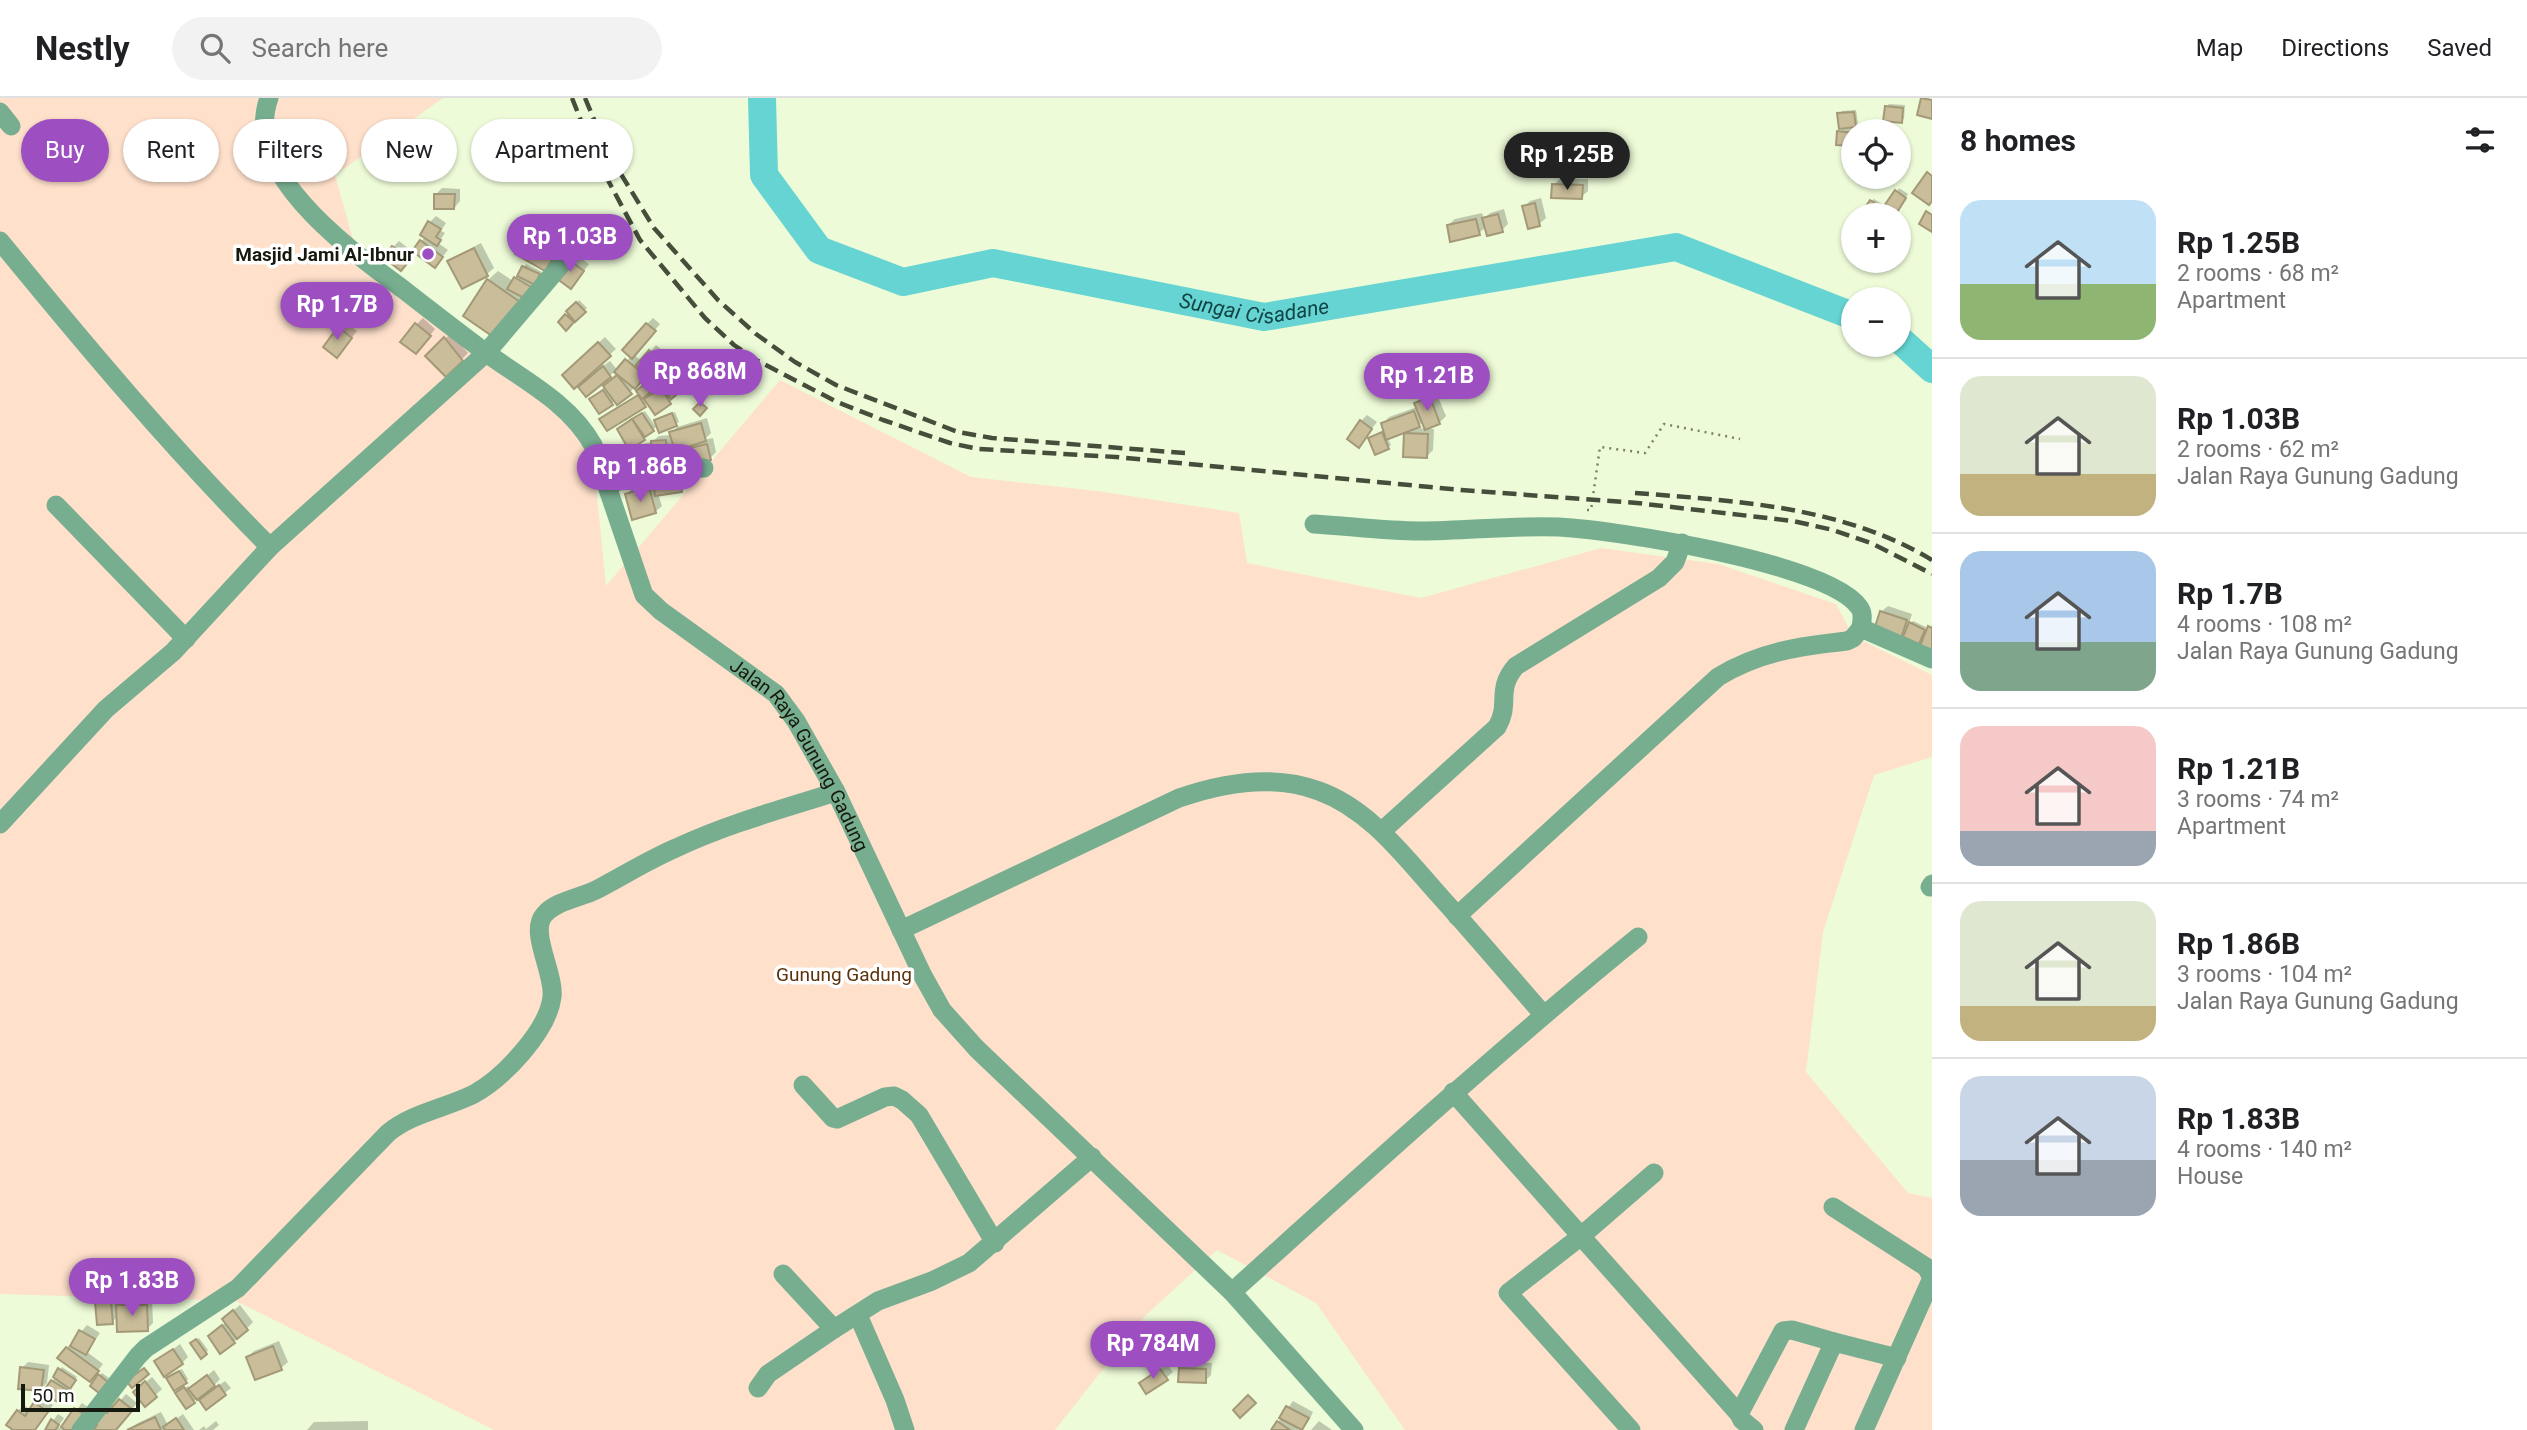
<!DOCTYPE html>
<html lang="en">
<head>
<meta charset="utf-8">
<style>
	:root { --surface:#fff; --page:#f2f2f2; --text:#202124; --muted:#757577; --line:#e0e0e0; --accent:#9d4fc1 }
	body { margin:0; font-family:Roboto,sans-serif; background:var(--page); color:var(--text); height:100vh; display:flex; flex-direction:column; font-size:26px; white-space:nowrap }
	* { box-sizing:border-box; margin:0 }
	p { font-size:23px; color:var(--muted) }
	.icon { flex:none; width:38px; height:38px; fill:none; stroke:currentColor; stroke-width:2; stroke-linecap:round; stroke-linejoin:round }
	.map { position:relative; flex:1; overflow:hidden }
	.details { display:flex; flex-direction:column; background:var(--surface); width:595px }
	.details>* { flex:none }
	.hud { position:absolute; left:21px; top:21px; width:665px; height:63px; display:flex; gap:14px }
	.controls { position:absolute; left:1841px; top:21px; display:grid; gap:14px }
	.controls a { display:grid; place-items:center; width:70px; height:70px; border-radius:50%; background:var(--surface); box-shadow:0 2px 5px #0004; font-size:35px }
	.scale { position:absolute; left:21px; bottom:18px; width:119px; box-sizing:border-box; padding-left:7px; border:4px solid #161a0e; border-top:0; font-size:19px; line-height:24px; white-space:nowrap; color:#161a0e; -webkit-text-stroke:5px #fff; paint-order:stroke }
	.price { position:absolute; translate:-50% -60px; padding:0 16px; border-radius:24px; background:var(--accent); color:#fff; font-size:23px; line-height:46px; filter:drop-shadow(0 2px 4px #0008) }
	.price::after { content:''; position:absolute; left:50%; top:42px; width:21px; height:16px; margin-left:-10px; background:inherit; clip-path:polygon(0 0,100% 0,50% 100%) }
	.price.current { background:#222; color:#fff }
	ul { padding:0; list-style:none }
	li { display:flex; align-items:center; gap:21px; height:175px; padding:0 28px }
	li+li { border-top:2px solid var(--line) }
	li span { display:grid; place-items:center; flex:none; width:196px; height:140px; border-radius:21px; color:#555 }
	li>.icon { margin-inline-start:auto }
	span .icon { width:84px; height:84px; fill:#fffc; stroke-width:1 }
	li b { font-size:30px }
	h2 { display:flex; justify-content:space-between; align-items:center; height:84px; padding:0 28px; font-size:30px }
	.tag { padding:0 24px; border-radius:32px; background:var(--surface); box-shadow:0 2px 5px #0004; font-size:24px; line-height:63px }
	.tag.current { background:var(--accent); color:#fff }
	header { display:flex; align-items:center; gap:42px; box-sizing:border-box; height:98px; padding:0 35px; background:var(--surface); border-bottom:2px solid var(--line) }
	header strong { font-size:33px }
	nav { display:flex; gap:38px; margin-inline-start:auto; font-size:24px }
	.search { width:490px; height:63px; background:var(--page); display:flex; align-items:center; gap:18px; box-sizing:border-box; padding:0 24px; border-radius:38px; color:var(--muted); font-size:26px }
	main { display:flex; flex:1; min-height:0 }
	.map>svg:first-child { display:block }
	.green { fill:#fee0cb }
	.shadow { fill:#0003; fill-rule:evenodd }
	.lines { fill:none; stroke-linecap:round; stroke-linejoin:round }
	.river { stroke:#65d4d2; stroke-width:28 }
	.building { fill:#c9bd9a; stroke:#a49977; stroke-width:2 }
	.path { stroke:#778069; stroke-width:2.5; stroke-dasharray:2 5; stroke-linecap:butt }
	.minor { stroke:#78ae90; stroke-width:19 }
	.rail { stroke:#464d3b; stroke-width:4.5; stroke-dasharray:14 7; stroke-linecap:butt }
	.poi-dot { fill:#9d4fc1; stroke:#fff; stroke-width:2.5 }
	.labels { text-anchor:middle; stroke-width:7; stroke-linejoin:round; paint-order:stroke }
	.poi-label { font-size:19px; font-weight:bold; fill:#161a0e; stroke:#fff; text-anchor:end }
	.street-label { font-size:19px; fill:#161a0e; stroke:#fff }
	.park-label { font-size:19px; fill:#5c310c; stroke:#fff }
	.water-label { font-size:21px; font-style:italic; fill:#144; stroke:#fff }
</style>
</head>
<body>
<header>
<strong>Nestly</strong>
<div class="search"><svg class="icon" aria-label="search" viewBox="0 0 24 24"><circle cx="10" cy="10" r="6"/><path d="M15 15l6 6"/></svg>Search here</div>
<nav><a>Map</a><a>Directions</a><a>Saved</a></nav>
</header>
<main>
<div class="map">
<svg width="1932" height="1332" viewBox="0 0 1932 1332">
	<rect width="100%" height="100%" fill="#edfbd8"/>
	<polygon class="green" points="0,0 443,0 335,77 356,152 486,255 592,349 606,488 780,282 971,379 1097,393 1239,415 1247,465 1421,500 1601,450 1718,466 1836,506 1853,538 1932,577 1932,659 1874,677 1823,834 1806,974 1908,1095 1932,1100 1932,1332 1405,1332 1316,1205 1217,1152 1145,1218 1055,1332 494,1332 236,1203 0,1196"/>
	<g class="shadow">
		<polygon points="1889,6 1905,7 1904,21 1901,23 1887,9"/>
		<polygon points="1856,12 1858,25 1854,29 1866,30 1866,33 1853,33 1853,46 1838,45 1839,34 1844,29 1839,16 1842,13"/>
		<polygon points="1560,81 1588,81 1588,93 1581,99 1553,87"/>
		<polygon points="442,90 460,91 460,103 454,110 436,96"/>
		<polygon points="1899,90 1908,96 1898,111 1887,108"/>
		<polygon points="1541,100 1546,120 1539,126 1524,109 1530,103"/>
		<polygon points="1874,101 1882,106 1878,113 1871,103"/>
		<polygon points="1504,111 1508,126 1502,132 1486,129 1479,135 1448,127 1455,121 1482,115 1484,121 1490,115"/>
		<polygon points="436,118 446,125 441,133 445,135 438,145 448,152 435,168 416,154 407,165 393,149 399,143 413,154 425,139 430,124"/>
		<polygon points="535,129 563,145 551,165 518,155"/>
		<polygon points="481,145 494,170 487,176 462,189 450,164 456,158"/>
		<polygon points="576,157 589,166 577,182 570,163"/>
		<polygon points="526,166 542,174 505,228 488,182 498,173 513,183"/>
		<polygon points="579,202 587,210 566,230 560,224"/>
		<polygon points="423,220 435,231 422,248 417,226"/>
		<polygon points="653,220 660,226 634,257 642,263 656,247 666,255 630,294 616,302 600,314 591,301 619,276 615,273 587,297 570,271 605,239 616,251 589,275 591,277 610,263 618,273 631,258 647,226"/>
		<polygon points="345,224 357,233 337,258 339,230"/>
		<polygon points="451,235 468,255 446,277 428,258"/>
		<path d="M672,268L686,285L675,295L676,298L670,304L655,315L648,304L645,307L602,321L640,295L641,290L655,279L658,282ZM659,285L662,288L648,298L646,295Z"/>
		<polygon points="1436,294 1446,318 1439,325 1423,323 1416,330 1434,331 1433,352 1427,358 1406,336 1412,330 1387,339 1391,347 1388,349 1370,341 1385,332 1383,325 1389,319 1417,309 1416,305 1422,299"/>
		<polygon points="645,313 656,329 632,348 652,344 659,338 671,337 677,329 707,320 711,335 704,342 713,340 716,354 710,360 685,367 687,386 681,392 658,396 662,408 655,414 627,396 633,390 655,384 679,371 674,348 671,348 672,356 666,362 655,363 655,366 649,372 619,355 629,348 619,332"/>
		<polygon points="675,314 679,324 660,333 659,320"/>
		<polygon points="1367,317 1377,324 1359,347 1361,323"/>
		<polygon points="1888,508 1912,516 1908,528 1913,523 1926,529 1924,536 1932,527 1932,551 1927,535 1919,543 1902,537 1900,538 1881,514"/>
		<polygon points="117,1198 117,1208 124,1202 152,1201 153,1225 147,1231 118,1218 112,1224 97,1205 103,1199"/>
		<polygon points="240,1207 253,1224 234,1244 216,1232 226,1224 230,1215"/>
		<polygon points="87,1227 100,1235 87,1254 103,1266 96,1275 67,1250"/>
		<polygon points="199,1240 208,1252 206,1255 195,1243"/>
		<polygon points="279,1243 288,1264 281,1270 256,1280 248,1259 254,1253"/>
		<polygon points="180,1246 188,1259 182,1265 156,1264"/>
		<polygon points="28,1264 49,1267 47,1285 40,1292 22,1270"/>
		<polygon points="1187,1264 1212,1265 1211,1277 1205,1283 1181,1271"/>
		<polygon points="1167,1266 1173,1274 1166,1280 1141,1285"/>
		<polygon points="62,1269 77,1279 61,1300 45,1294"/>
		<polygon points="182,1271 188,1281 186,1284 171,1278"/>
		<polygon points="214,1272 220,1281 210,1292 211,1293 225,1283 231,1290 206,1310 198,1299 194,1303 180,1293 188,1288 190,1292"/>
		<polygon points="102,1275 109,1280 102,1291 100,1277"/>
		<polygon points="152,1279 162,1291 146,1306 141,1288"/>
		<polygon points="126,1296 137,1305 115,1332 92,1332 111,1307 114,1310"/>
		<polygon points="42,1299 53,1307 35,1332 16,1332 18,1313 24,1307 31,1312"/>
		<polygon points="1293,1303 1313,1314 1308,1324 1298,1332 1273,1332"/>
		<polygon points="82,1305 89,1310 68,1332 46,1332 58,1316 64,1320 58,1329 62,1331"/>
		<polygon points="161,1314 168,1327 183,1316 194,1332 130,1332 136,1326"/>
		<polygon points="216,1323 219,1327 213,1332 199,1332 204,1328 206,1331"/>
		<polygon points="368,1323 368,1332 307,1332 314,1324"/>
		<polygon points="1319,1323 1332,1332 1311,1332"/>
	</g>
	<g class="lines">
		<g class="river">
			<path id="s1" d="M762,0L764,77L819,152L903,184L993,165L1264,219L1676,149L1853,218"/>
			<polyline points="1899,241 1932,271"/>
		</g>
	</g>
	<g class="building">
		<polygon points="1921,0 1932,2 1932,21 1917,17"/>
		<polygon points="1885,8 1903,10 1902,25 1883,23"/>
		<polygon points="1854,14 1856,29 1839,31 1837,15"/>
		<polygon points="1837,33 1853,35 1853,48 1836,47"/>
		<polygon points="1927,74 1932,78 1932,103 1929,107 1912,95"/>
		<polygon points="1552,86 1583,87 1582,101 1551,100"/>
		<polygon points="1895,92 1906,100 1896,116 1884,108"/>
		<polygon points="434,96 455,96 454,111 434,111"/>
		<polygon points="1870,102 1881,109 1876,117 1864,111"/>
		<polygon points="1535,105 1540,128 1528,131 1522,108"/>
		<polygon points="1926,113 1932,117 1932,134 1919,126"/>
		<polygon points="1498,116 1503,134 1487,138 1482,120"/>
		<polygon points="1476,121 1480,137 1450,144 1447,127"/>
		<polygon points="428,123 441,131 436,139 441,142 437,148 420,137"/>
		<polygon points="528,135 558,152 545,173 515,156"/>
		<polygon points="420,142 443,159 435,170 412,153"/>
		<polygon points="392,148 410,162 401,173 383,159"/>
		<polygon points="474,150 488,178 462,191 447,163"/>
		<polygon points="569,162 584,173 571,191 556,180"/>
		<polygon points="522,168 540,176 535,187 517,178"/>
		<polygon points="514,179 531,189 524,200 507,191"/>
		<polygon points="487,181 520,204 495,240 463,218"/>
		<polygon points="576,204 586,214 575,224 566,213"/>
		<polygon points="565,216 574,224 566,233 558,224"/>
		<polygon points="415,225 431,238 416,256 400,244"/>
		<polygon points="646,225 656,233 632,261 622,252"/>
		<polygon points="338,229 352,240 337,260 323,249"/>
		<polygon points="444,239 463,263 446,279 425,258"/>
		<polygon points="598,244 611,258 574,291 562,277"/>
		<polygon points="649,252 661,262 649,277 636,267"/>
		<polygon points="625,261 646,278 635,291 614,274"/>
		<polygon points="603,268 611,279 586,299 578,289"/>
		<polygon points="665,273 681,293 671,301 655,282"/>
		<polygon points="617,277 632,296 617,307 603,288"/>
		<polygon points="652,280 658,288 642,301 636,293"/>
		<polygon points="661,290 671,306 655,317 644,301"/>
		<polygon points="603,292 613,307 599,316 589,301"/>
		<polygon points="638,297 646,309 607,333 599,321"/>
		<polygon points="1430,299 1440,326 1425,332 1414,305"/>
		<polygon points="700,304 707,310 700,318 693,311"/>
		<polygon points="1414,313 1420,329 1386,342 1381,325"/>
		<polygon points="642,315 654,333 645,339 632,321"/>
		<polygon points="672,315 677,328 659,335 654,322"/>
		<polygon points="632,321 645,342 629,352 617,331"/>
		<polygon points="1360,322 1372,331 1359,350 1347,341"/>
		<polygon points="701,325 706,343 675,353 669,334"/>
		<polygon points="1382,334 1389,351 1375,357 1368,340"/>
		<polygon points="1404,335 1428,336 1427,360 1403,359"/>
		<polygon points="666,342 667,364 652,365 651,343"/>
		<polygon points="707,346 711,362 677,370 673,354"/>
		<polygon points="646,350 650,374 621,378 617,354"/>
		<polygon points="679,375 682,394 655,398 652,379"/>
		<polygon points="649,389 656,415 632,422 625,396"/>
		<polygon points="1880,513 1907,522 1901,540 1874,532"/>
		<polygon points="1909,524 1925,532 1919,546 1903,539"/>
		<polygon points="1928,528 1932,530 1932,553 1920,548"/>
		<polygon points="111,1203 113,1226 97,1227 95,1204"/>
		<polygon points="116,1207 147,1207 148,1233 117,1234"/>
		<polygon points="233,1212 248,1232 237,1241 222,1221"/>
		<polygon points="222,1227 235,1245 220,1256 208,1238"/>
		<polygon points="79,1232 95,1241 86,1257 70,1248"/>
		<polygon points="196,1241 207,1256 201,1261 190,1245"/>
		<polygon points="273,1248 282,1272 255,1282 246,1259"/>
		<polygon points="66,1249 99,1273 90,1284 57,1260"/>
		<polygon points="173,1251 183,1266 164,1279 154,1263"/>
		<polygon points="20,1269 44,1272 41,1293 18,1291"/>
		<polygon points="58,1270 76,1282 70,1291 53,1279"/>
		<polygon points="144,1270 149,1276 132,1290 126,1283"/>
		<polygon points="1179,1270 1206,1271 1206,1285 1178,1284"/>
		<polygon points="1160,1271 1168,1282 1146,1296 1139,1285"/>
		<polygon points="179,1273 187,1285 174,1293 166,1280"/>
		<polygon points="98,1276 108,1284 99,1295 90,1288"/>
		<polygon points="207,1277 215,1288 197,1302 188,1291"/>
		<polygon points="51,1282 67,1292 59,1305 43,1294"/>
		<polygon points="145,1283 157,1299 145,1309 133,1294"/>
		<polygon points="219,1287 226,1297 206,1312 199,1302"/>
		<polygon points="184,1289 195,1305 186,1311 175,1295"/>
		<polygon points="1248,1297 1256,1305 1240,1320 1233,1312"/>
		<polygon points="119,1301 133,1312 116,1332 94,1332 97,1327 94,1324 104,1312 107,1315"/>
		<polygon points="34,1304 48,1314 35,1332 13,1332 6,1327 17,1312 25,1318"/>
		<polygon points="1286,1308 1309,1320 1302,1332 1279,1320"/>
		<polygon points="74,1310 85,1317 74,1332 65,1332 61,1329"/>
		<polygon points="155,1319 161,1332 127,1332"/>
		<polygon points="176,1320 184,1332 165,1332 163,1329"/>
		<polygon points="51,1321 59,1327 55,1332 45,1332"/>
		<polygon points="1277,1323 1290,1332 1271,1332"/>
	</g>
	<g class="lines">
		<polyline class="path" points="1587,412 1591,412 1600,349 1645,355 1664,326 1740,341"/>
		<g class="minor">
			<path id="s2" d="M269,0C241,76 353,154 404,192C431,213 458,234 485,254C523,282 569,304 593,347L644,497L661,513L776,596L796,623L836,694L923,878L942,912L976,950L1232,1194L1354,1332"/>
			<polyline points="0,14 11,28"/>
			<path d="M0,143C86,248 174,353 270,449"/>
			<polyline points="606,386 672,371 704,370"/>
			<polyline points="56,407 186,541"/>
			<path d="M1314,426C1349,428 1385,433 1420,433C1466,433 1513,427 1559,429C1616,432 1828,465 1859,509C1864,515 1862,523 1861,530"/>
			<polyline points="0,726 106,611 173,554 270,449 486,255 582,142"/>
			<path d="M1382,733L1497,629C1511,606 1495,592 1516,568L1659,480L1675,464L1682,445"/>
			<polyline points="1930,789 1932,786"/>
			<path d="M1457,818L1718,579C1759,554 1800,548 1847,543L1853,540L1861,530L1932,561"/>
			<path d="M901,832L1179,700C1222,685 1274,676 1319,693C1369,711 1404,758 1438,796C1474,836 1508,876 1543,916"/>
			<polyline points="803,987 833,1020 837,1021 885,999 894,998 902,1002 919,1017 995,1145"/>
			<polyline points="1453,994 1739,1316 1742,1322 1754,1332"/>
			<polyline points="1833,1109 1926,1169 1932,1179"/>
			<polyline points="783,1176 834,1231 878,1203 932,1183 969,1165 1092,1059"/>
			<path d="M1232,1194C1366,1073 1499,952 1638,839"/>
			<polyline points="858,1217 895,1302 905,1332"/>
			<polyline points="1834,1244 1897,1260"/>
			<polyline points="758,1290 768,1276 834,1231"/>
			<polyline points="1739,1316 1783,1233 1792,1232 1834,1244 1794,1332"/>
			<path d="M81,1332L138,1258L146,1250L238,1190L388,1035C412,1015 446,1010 474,996C503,980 548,933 552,899C555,876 529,834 544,817C555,803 580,800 596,792C623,778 648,762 676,750C727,726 782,711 836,694"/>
			<polyline points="1631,1332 1508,1195 1580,1139 1654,1075"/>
			<polyline points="1864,1332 1932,1180"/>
		</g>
		<g class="rail">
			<polyline points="572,0 595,58 640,142 705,220 734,247 758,263 837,304 883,322 950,345 979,351 1116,359 1461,392 1637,405 1793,423 1833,432 1871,445 1932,476"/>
			<polyline points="585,0 608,55 654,130 718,202 756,236 795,264 836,287 958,334 992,340 1185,355"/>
			<path d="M1635,395C1737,403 1842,408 1932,462"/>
		</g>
	</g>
	<circle class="poi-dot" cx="428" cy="156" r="7"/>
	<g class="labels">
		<g class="poi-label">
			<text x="414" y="163">Masjid Jami Al-Ibnur</text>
		</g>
		<g class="street-label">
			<text dy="7" stroke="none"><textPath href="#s2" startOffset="882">Jalan Raya Gunung Gadung</textPath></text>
		</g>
		<g class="park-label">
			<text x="844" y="883">Gunung Gadung</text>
		</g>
		<g class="water-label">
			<text dy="7" stroke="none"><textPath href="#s1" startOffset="618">Sungai Cisadane</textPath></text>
		</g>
	</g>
</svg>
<div class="controls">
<a><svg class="icon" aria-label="locate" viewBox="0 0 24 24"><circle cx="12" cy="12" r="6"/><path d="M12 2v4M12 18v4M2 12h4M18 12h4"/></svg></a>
<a>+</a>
<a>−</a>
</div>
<div class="scale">50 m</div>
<b class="price current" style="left:1567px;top:94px">Rp 1.25B</b>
<b class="price" style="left:570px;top:176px">Rp 1.03B</b>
<b class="price" style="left:337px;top:244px">Rp 1.7B</b>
<b class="price" style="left:700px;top:311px">Rp 868M</b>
<b class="price" style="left:1427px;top:315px">Rp 1.21B</b>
<b class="price" style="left:640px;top:406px">Rp 1.86B</b>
<b class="price" style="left:132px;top:1220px">Rp 1.83B</b>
<b class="price" style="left:1153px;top:1283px">Rp 784M</b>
<div class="hud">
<a class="tag current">Buy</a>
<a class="tag">Rent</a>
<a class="tag">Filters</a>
<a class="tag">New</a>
<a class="tag">Apartment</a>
</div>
</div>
<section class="details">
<h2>8 homes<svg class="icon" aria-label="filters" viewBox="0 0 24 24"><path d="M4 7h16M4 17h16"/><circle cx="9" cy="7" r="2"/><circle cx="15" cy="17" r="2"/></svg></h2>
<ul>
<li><span style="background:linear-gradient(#bfe0f5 60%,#8fb573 0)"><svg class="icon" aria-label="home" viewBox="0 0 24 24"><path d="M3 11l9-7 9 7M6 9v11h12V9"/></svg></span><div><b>Rp 1.25B</b><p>2 rooms · 68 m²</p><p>Apartment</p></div></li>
<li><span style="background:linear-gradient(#dfe7d0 70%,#c2b280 0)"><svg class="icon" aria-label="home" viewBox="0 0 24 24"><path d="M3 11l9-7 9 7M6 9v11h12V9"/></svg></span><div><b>Rp 1.03B</b><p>2 rooms · 62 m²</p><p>Jalan Raya Gunung Gadung</p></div></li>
<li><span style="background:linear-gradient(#a9c7e8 65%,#7fa58c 0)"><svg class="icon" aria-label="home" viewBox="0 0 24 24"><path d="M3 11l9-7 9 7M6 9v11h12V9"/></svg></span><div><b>Rp 1.7B</b><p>4 rooms · 108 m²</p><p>Jalan Raya Gunung Gadung</p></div></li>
<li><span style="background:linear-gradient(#f6c9c9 75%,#9aa5b1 0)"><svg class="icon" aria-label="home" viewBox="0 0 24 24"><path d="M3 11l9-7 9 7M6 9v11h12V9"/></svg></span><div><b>Rp 1.21B</b><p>3 rooms · 74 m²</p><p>Apartment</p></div></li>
<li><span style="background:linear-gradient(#dfe7d0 75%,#c2b280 0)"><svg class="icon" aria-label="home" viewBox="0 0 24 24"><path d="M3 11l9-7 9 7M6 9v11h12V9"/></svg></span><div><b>Rp 1.86B</b><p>3 rooms · 104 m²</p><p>Jalan Raya Gunung Gadung</p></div></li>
<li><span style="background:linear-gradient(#c9d6e8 60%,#9aa5b1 0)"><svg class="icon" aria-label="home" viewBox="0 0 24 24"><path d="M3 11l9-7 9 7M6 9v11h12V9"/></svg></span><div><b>Rp 1.83B</b><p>4 rooms · 140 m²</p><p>House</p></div></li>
</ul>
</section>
</main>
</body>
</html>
